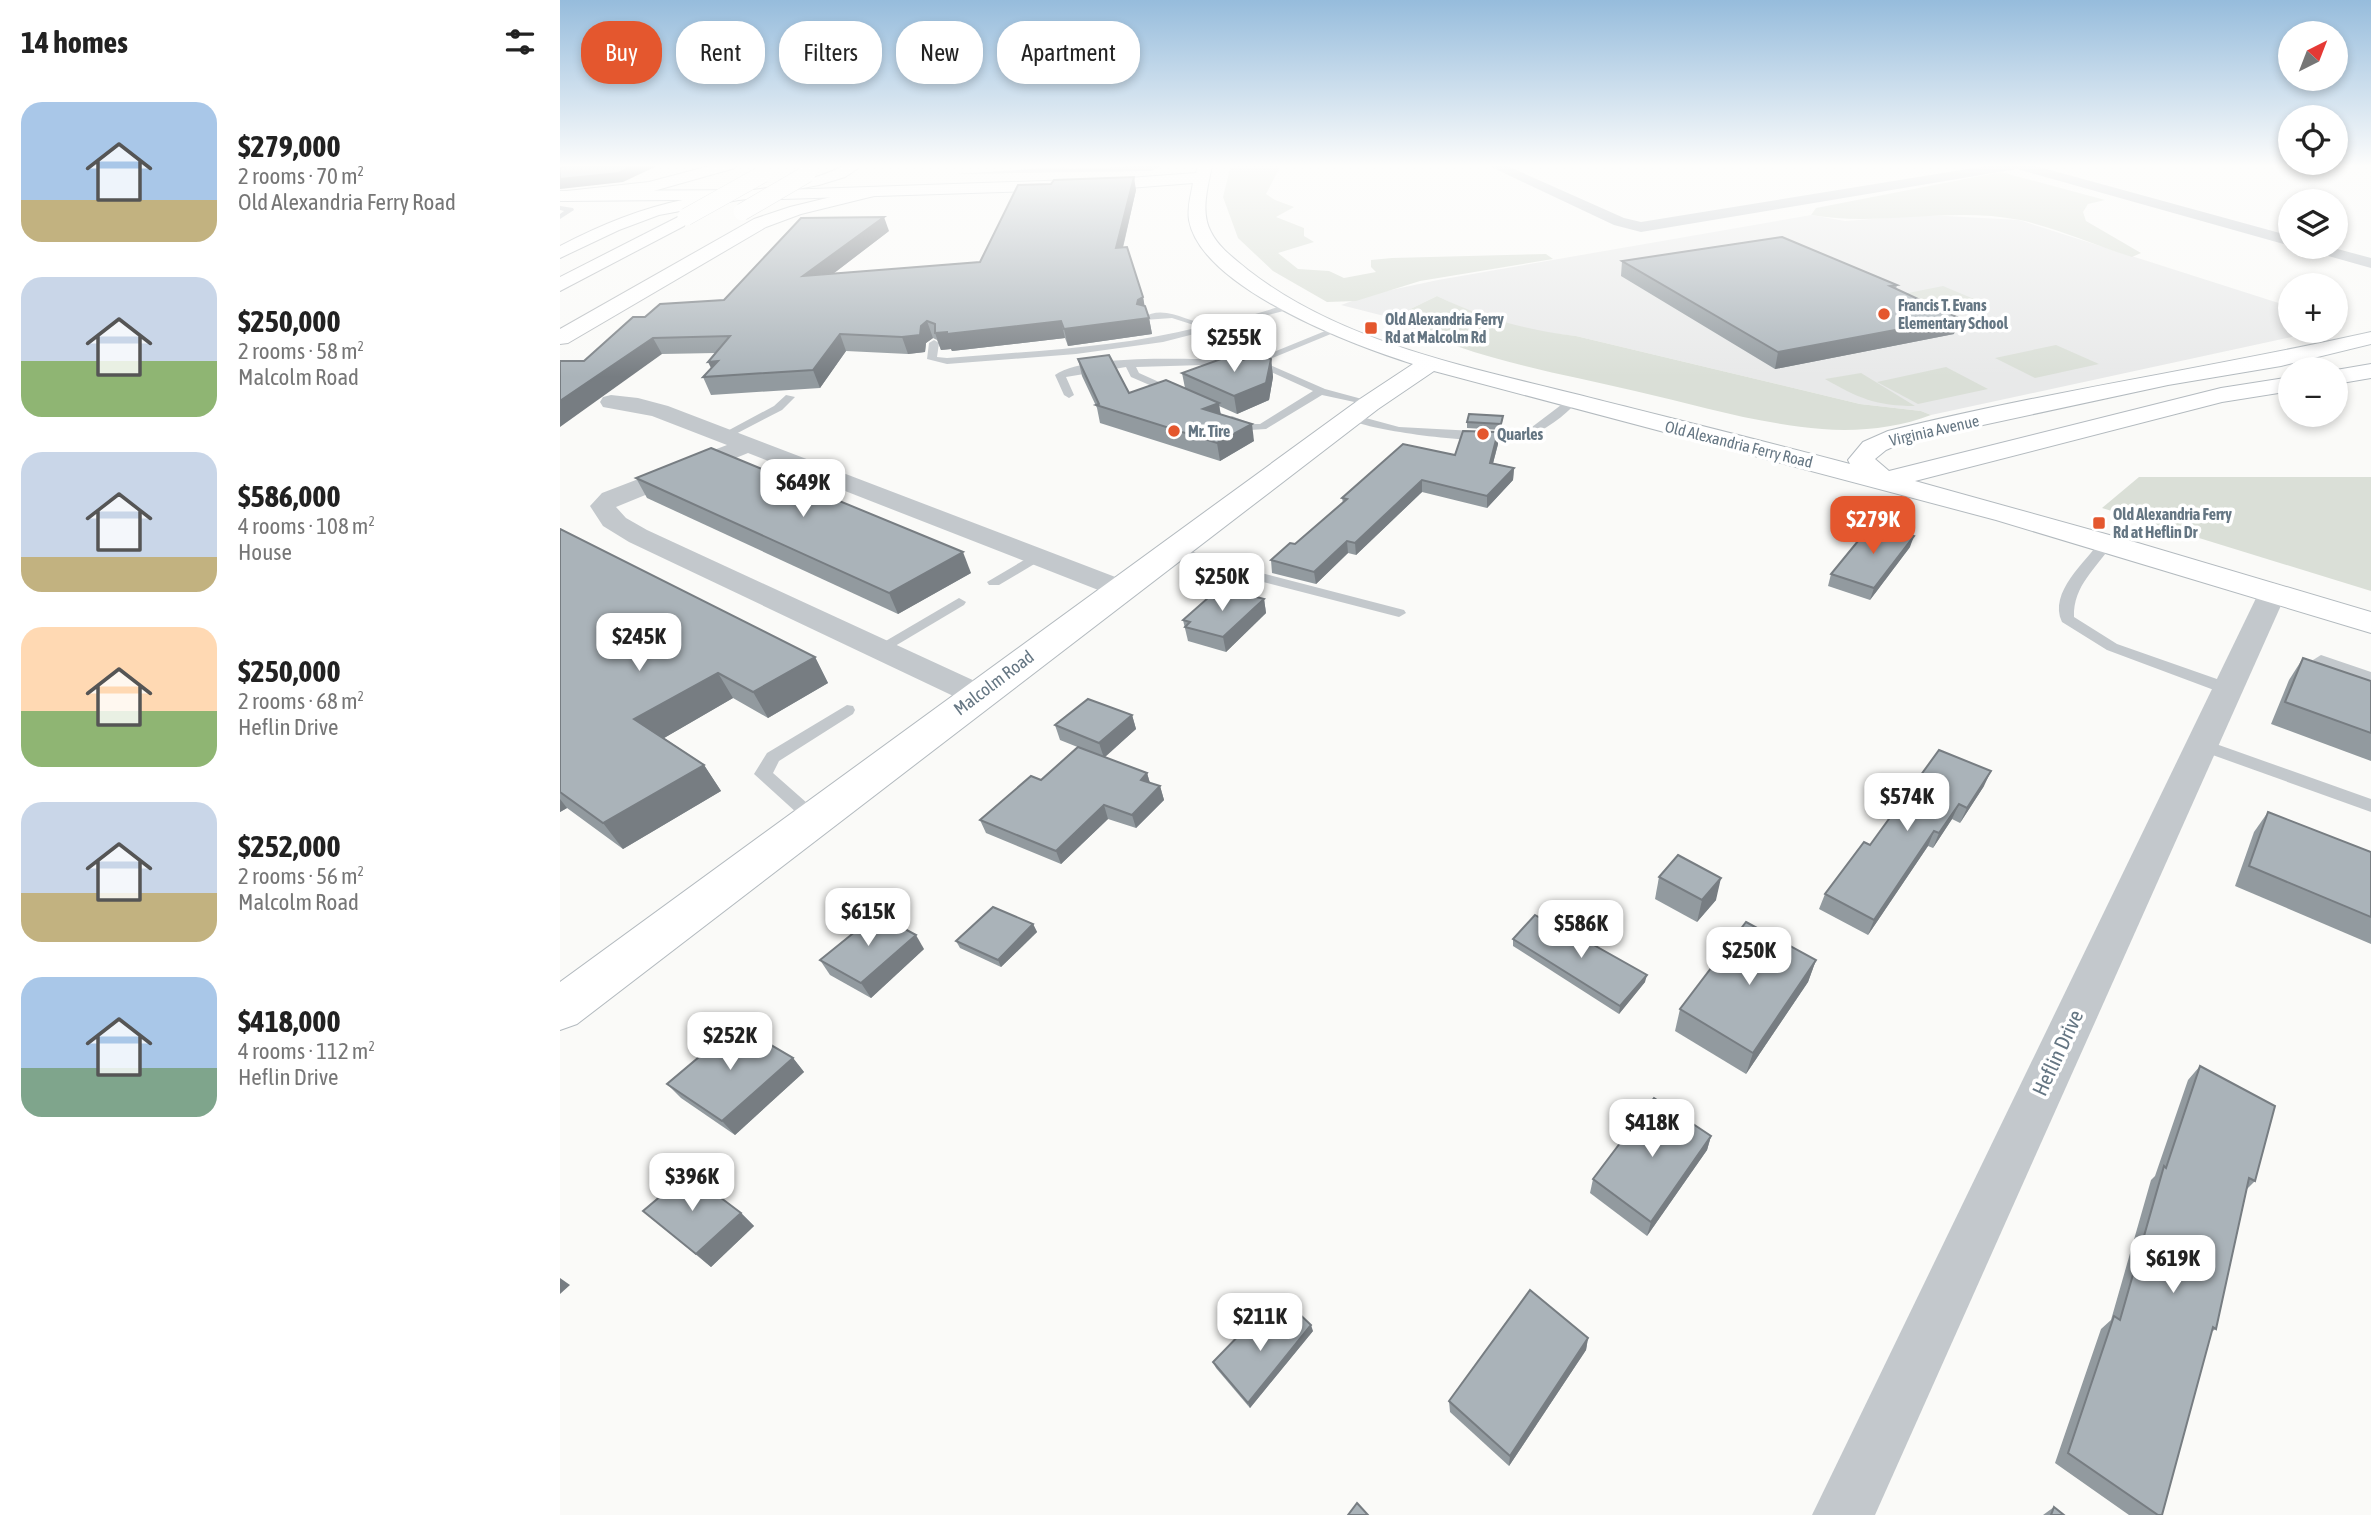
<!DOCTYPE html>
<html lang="en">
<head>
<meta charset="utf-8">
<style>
	:root { --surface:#fff; --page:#f6f6f6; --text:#222; --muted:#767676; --accent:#e4572e }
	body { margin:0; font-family:"Asap Condensed",sans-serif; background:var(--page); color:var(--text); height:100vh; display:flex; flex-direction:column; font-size:26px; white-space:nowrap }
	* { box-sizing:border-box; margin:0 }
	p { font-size:23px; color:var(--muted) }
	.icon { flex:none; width:38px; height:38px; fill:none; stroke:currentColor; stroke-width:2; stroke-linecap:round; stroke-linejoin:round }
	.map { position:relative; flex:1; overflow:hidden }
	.sheet { display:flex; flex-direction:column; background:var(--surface); width:560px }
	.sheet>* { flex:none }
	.guide { position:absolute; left:21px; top:21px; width:665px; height:63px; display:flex; gap:14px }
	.needle { width:46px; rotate:42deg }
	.controls { position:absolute; left:1718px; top:21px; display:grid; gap:14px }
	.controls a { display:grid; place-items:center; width:70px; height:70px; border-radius:50%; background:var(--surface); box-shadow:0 4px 10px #0003; font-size:35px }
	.price { position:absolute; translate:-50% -60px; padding:0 16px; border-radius:14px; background:#fff; color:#222; font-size:23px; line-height:46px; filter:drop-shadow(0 2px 4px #0008) }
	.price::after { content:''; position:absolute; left:50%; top:42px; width:21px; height:16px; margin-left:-10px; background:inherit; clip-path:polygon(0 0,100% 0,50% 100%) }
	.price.selected { background:var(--accent); color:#fff }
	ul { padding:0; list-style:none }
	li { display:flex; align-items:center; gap:21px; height:175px; padding:0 21px }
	li span { display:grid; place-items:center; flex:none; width:196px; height:140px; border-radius:21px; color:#555 }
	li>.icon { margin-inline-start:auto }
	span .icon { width:84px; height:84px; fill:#fffc; stroke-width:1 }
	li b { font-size:30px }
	h2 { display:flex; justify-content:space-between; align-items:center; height:84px; padding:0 21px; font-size:30px }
	.tag { padding:0 24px; border-radius:28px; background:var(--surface); box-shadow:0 4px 10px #0003; font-size:24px; line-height:63px }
	.tag.selected { background:var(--accent); color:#fff }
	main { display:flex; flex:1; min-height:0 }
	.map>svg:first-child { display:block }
	.built { fill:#e8e9e9 }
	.green { fill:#dadfd7 }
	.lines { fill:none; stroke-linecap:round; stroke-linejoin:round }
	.secondary-casing { stroke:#b3babf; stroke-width:2 }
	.highway-casing { stroke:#b4b9bd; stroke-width:2 }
	.lane { fill:#c3c8cc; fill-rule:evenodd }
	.street { fill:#c3c8cc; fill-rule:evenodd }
	.secondary { fill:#fff; fill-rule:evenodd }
	.highway { fill:#fff; fill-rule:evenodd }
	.highway-bridge-casing { stroke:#b4b9bd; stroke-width:18; stroke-linecap:butt }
	.highway-bridge { stroke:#fff; stroke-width:17 }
	.wall { fill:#929a9f }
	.shaded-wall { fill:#777d82 }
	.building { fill:#aab3b9; stroke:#777d82; stroke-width:2 }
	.poi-dot { fill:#e4572e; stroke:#fff; stroke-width:2.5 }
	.labels { text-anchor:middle; stroke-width:7; stroke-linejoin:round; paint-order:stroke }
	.far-poi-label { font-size:16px; font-weight:bold; fill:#657683; stroke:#fff; text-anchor:start }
	.far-street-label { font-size:16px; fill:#657683; stroke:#fff }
	.street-label { font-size:18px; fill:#657683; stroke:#fff }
	.near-street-label { font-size:21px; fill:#657683; stroke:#fff }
</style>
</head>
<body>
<main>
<section class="sheet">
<h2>14 homes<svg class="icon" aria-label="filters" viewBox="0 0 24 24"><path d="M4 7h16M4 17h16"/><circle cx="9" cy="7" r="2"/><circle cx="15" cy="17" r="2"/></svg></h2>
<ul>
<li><span style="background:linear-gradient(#a9c7e8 70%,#c2b280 0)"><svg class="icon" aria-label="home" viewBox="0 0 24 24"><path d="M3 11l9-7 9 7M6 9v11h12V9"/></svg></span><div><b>$279,000</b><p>2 rooms · 70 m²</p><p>Old Alexandria Ferry Road</p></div></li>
<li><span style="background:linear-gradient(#c9d6e8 60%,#8fb573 0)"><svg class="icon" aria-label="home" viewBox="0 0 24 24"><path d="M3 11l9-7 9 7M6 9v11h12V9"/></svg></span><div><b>$250,000</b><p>2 rooms · 58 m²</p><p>Malcolm Road</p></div></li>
<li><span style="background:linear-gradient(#c9d6e8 75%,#c2b280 0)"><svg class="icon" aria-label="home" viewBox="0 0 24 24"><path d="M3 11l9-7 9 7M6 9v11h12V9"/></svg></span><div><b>$586,000</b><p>4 rooms · 108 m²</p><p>House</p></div></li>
<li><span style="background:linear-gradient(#ffd9b3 60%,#8fb573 0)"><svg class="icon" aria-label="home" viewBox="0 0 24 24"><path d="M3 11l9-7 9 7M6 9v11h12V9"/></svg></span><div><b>$250,000</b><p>2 rooms · 68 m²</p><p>Heflin Drive</p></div></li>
<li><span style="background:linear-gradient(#c9d6e8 65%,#c2b280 0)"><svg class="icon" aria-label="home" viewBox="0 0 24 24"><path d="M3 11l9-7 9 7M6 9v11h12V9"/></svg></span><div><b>$252,000</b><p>2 rooms · 56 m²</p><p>Malcolm Road</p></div></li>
<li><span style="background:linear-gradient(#a9c7e8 65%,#7fa58c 0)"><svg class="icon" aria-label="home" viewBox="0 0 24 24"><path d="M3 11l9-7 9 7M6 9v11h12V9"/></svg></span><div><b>$418,000</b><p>4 rooms · 112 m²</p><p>Heflin Drive</p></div></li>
</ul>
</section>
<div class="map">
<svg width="1811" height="1515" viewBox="0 0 1811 1515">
	<rect width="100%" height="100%" fill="#fafaf8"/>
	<polygon class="built" points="1251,215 1285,221 1367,215 1459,220 1731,307 1731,331 1759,331 1371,415 1361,411 1300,404 1016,336 970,331 904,309 877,296 832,318 781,305 812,294 878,280"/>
	<g class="green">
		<polygon points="671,165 721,165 706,194 715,200 734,207 716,217 744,228 744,236 754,242 718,253 738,269 769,271 784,278 816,272 811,267 811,260 832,258 986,254 993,259 860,281 796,301 767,302 713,271 678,238 663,197"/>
		<path d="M1441,172L1545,200L1528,204L1523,212L1526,221L1581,253L1572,257C1535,245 1497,228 1460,220C1390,206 1320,227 1251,215L1256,208Z"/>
		<polygon points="1383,286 1414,299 1367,308 1338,295"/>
		<path d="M877,296C923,318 965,330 1016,336L1300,404L1361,411L1371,415C1338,428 1297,432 1262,429C1198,424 1136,405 1075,391C993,372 906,358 832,318Z"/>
		<polygon points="1496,345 1539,364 1475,378 1435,358"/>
		<polygon points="1386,367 1428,389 1358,404 1317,382"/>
		<path d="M1301,373L1355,406C1316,406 1298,398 1265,379Z"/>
		<polygon points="1579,477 1811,477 1811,591 1542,508"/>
	</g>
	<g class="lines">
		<g class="secondary-casing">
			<g id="secondary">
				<path d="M638,165H652C648,187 640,212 651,232C659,248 675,259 688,270C787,347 920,369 1039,400C1122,421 1207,442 1290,464L1288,460L1303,442L1328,431C1488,391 1651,368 1811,332V344L1721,366L1608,385L1344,442L1326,450L1315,459L1329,471L1661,388L1731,377V391L1662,402L1355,481L1578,543L1811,612V633L1436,520L874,371L818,409L17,1024L0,1030V982L800,399L853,364C795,346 641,288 629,220C627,207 631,195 633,183L569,188L223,199L0,201V191L223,190L569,178L636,173Z"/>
				<polygon points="1811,364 1811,378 1776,384 1776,370"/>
			</g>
		</g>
		<g class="highway-casing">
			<g id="highway">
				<polygon points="153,165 177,165 175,168 90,192 7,201 0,197 1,193 7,191 89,182"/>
				<path d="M285,165H303L285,177L259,185L99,215L59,230L0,258V246C41,225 81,208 127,199C178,190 238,190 285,165Z"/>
				<polygon points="308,188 314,190 316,193 314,196 241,214 206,227 8,343 0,344 0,329 194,219 230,207"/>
				<polygon points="118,217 126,222 124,226 0,291 0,277"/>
			</g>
		</g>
		<g class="lane">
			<polygon points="595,165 605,165 591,171 397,174 503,167 510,169"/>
			<polygon points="0,206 13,208 14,210 0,219 0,214 4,211 0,210"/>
			<path d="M732,303L735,304V308L603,342L516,354L387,364L367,359L369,343L374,340L379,343L377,357L387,358C472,351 557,348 640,327L612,318L584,320L582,318C606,303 627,324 651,324C668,324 713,308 732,303Z"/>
			<polygon points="775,327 783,329 703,362 765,389 813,402 813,406 762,395 706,429 690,430 668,421 666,419 672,416 692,424 700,424 753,391 689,362"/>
			<path d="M673,359L677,360V364L576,367L579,373L619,391L620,393L615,396L571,377L566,367L506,377L514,395L509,398L504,395L495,375C526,353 632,360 673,359Z"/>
			<polygon points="226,395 235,397 222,410 168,438 158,436 214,406"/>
			<path d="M1009,399L1018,401C1003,418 978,436 955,440C929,445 805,432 785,417L791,414L839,427L952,433L972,427Z"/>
			<path d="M1546,539L1553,543C1537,568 1513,585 1514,617L1557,644L1674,685L1676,689L1674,693H1662L1547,650L1502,622C1488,592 1526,562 1541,540Z"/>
			<polygon points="614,546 686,569 844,610 846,613 839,617 676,575 609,553 609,547"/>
			<polygon points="476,553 483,557 481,560 439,585 429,585 427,582"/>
			<polygon points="399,598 406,602 404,605 325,652 315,652 312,649"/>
			<polygon points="1761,655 1811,672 1811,682 1755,663 1753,660"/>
			<polygon points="287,705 293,706 295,710 293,714 219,761 213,773 264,818 262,823 248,823 194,774 207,753"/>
			<polygon points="1642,739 1811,799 1811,812 1636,749 1633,745 1636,741"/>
		</g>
		<g class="street">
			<polygon points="927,165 945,165 1064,218 1081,222 1432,165 1472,165 1731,236 1731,246 1457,169 1081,232 1054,225"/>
			<polygon points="1745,247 1770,247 1811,258 1811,268 1747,250"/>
			<polygon points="51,395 78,398 108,406 571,583 575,589 571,595 561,598 551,595 188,453 56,507 66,518 87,530 430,688 434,695 430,702 418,705 406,702 69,542 43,526 30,506 42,493 167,445 92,416 43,407 40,402 43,397"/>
			<polygon points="1713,583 1723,586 1727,592 1315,1515 1252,1515 1699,592 1703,586"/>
		</g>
		<use href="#secondary" class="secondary"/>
		<use href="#highway" class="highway"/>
		<g class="highway-bridge-casing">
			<g id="highway-bridge">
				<polyline points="182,212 247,174"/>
				<polyline points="126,217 203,174"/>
			</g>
		</g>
		<use href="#highway-bridge" class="highway-bridge"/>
	</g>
	<g class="wall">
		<polygon points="576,190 563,248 583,297 584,306 589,318 592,334 508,346 505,338 392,351 391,349 381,350 377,340 373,338 366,343 365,352 348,354 286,351 260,388 151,395 143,377 151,368 155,353 102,354 24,361 85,317 164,300 329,231 273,274 420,262"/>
		<polygon points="1062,261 1337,285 1336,289 1394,334 1215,369 1061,276"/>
		<polygon points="518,359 569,393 625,388 622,373 683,360 711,359 713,377 709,400 677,414 659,406 661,414 694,441 660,461 540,423 537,408 522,376"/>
		<polygon points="943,416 941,430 907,428 907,422"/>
		<polygon points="938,444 933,463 954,468 953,480 927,508 862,492 796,555 788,553 756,584 712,573 711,560 735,544 783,503 782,498 895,455"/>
		<polygon points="76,478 411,573 338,614 87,498"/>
		<polygon points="0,529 255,657 268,683 208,718 173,698 104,738 144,765 161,791 63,849 7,808 0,812"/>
		<polygon points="1350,547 1310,600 1268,586 1271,574"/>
		<polygon points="704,599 706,613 666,652 628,641 623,620"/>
		<polygon points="1743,658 1811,681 1811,761 1711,724 1729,680"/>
		<polygon points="572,715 576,729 544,757 587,773 590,783 600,786 604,800 576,828 548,819 501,864 426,833 420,820 481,780 520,748 500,740 495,725"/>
		<polygon points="1424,786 1400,823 1392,819 1373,848 1368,846 1308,935 1259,909 1265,894 1310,845"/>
		<polygon points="1708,812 1811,852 1811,944 1675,886 1694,832"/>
		<polygon points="1099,877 1156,900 1137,922 1095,899"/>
		<polygon points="473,924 477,932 441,967 400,948 396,941"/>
		<polygon points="953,939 1085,982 1059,1014 953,946"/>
		<polygon points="364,949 311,998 270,975 260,960"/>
		<polygon points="1256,960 1248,982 1186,1074 1115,1031 1120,1009"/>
		<polygon points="233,1058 244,1072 175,1135 121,1098 107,1084"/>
		<polygon points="1640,1066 1695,1181 1687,1189 1656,1329 1651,1332 1602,1515 1569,1515 1495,1463 1541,1329 1551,1320 1591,1180 1595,1176 1628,1080"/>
		<polygon points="1151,1136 1147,1150 1087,1236 1030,1193 1033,1179"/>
		<polygon points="83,1211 181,1213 194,1226 151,1267"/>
		<polygon points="753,1331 690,1408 656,1368 653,1362 702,1338"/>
		<polygon points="1028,1338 1026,1350 949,1466 890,1412 889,1401"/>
		<polygon points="1494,1507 1504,1515 1483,1515"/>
	</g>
	<g class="shaded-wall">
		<polygon points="75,165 99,165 63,182 0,189 0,179"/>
		<polygon points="574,177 576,190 559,263 556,248"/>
		<polygon points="324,217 329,231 249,292 243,276"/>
		<polygon points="583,297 586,313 589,318 592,334 508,346 504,329"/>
		<polygon points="1399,318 1394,334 1215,369 1218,352"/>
		<polygon points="367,321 373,338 366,343 365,352 348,354 342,337"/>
		<polygon points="501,321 505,338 392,351 391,349 381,350 375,333"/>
		<polygon points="280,334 286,351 260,388 253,370"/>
		<polygon points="93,338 102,354 0,427 0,401"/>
		<polygon points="711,359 713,377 709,400 677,414 674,396"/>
		<polygon points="158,361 155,376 148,362"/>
		<polygon points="659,403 661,420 643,409"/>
		<polygon points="692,424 694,441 660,461 657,443"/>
		<polygon points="938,432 938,444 930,475 930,463"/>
		<polygon points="954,468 953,480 927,508 927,496"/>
		<polygon points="862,480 862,492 796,555 795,543"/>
		<polygon points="1354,536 1350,547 1310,600 1314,588"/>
		<polygon points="787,541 788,553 756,584 754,572"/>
		<polygon points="403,552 411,573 338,614 329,593"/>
		<polygon points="704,599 706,613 666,652 663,637"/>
		<polygon points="255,657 268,683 208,718 193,692"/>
		<polygon points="158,673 173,698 92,745 74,719"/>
		<polygon points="572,715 576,729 544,758 539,743"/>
		<polygon points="144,765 161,791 63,849 43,823"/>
		<polygon points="1431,771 1424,786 1400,823 1407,808"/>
		<polygon points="587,773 591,787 581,780"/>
		<polygon points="600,786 604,800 576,828 572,815"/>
		<polygon points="0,799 7,808 0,812"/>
		<polygon points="1399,804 1392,819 1373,848 1379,833"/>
		<polygon points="544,805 548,819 501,864 496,851"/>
		<polygon points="1374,831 1368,846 1308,935 1314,920"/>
		<polygon points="1161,878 1156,900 1137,922 1142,900"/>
		<polygon points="473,924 477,932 441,967 438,960"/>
		<polygon points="356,935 364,949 311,998 301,983"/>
		<polygon points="1256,960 1248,982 1186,1074 1193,1053"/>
		<polygon points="1087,975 1085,982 1059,1014 1060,1006"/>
		<polygon points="233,1058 244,1072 175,1135 162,1121"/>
		<polygon points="1151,1136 1147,1150 1087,1236 1091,1222"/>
		<polygon points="181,1213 194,1226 151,1267 136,1254"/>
		<polygon points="0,1278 10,1285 0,1294"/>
		<polygon points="751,1325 753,1331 690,1408 688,1403"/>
		<polygon points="1028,1338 1026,1350 949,1466 950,1456"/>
	</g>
	<g class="building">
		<polygon points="7,165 75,165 59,173 0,179 0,168"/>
		<polygon points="574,177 556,248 567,247 583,297 578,300 577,304 585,306 589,318 504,329 501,321 387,334 387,332 375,333 375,324 367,321 361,326 360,335 342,337 280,334 253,370 143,377 158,361 148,362 170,336 93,338 0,401 0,361 24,361 73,317 85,317 100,304 164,300 241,218 324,217 243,276 420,262 458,185 491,184 494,180"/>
		<polygon points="1222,237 1337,285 1330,286 1399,318 1218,352 1062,261"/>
		<polygon points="699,354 711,359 706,383 674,396 622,373 672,355 683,360"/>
		<polygon points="549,355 569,393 606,380 659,403 643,409 692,424 657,443 536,405 539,404 518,359"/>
		<polygon points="909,414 943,416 941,424 907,422"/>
		<polygon points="903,431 938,432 930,463 954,468 927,496 862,480 795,543 787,541 754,572 711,560 730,543 735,544 787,499 782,498 843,444 895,455"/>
		<polygon points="151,448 403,552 329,593 76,478"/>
		<polygon points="1312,524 1354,536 1314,588 1271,574"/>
		<polygon points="0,529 255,657 193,692 158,673 74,719 144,765 43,823 0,792"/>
		<polygon points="667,589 704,599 663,637 625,627 630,622 623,620 649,597 656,599"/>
		<polygon points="1743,658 1811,681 1811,733 1725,702"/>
		<polygon points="528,699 572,715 539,743 495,725"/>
		<polygon points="518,747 587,773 581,780 600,786 572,815 544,805 496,851 420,820 471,776 481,780"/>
		<polygon points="1379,750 1431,771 1407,808 1399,804 1379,833 1374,831 1314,920 1265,894 1304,842 1310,845"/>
		<polygon points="1708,812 1811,852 1811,917 1689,866"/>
		<polygon points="1118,855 1161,878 1142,900 1099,877"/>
		<polygon points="433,907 473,924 438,960 396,941"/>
		<polygon points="317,914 356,935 301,983 260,960"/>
		<polygon points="975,915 989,923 991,921 1087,975 1060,1006 953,939"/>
		<polygon points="1186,922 1256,960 1193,1053 1120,1009"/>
		<polygon points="177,1025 233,1058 162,1121 107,1084"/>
		<polygon points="1640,1066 1715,1106 1695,1181 1689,1178 1656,1329 1653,1327 1602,1515 1598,1515 1508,1453 1554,1316 1560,1320 1604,1166 1606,1168"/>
		<polygon points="1094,1098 1151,1136 1091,1222 1033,1179"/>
		<polygon points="128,1173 181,1213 136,1254 83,1211"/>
		<polygon points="970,1290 1028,1338 950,1456 889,1401"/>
		<polygon points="731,1306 751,1325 688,1403 653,1362 689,1325 702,1338"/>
		<polygon points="797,1503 808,1515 788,1515"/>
		<polygon points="1494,1507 1504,1515 1491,1515"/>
	</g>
	<linearGradient id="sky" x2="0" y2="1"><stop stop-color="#96bcdc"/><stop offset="0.44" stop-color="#fdfdfc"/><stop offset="1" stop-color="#fdfdfc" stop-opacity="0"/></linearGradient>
	<rect width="1811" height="377" fill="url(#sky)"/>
	<g class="poi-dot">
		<circle cx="1324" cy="314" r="7"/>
		<rect x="804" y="321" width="14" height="14" rx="3.5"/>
		<circle cx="614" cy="431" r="7"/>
		<circle cx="923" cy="434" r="7"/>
		<rect x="1532" y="516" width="14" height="14" rx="3.5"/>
	</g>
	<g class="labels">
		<g class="far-poi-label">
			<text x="1338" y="311">Francis T. Evans<tspan x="1338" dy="18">Elementary School</tspan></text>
			<text x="825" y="325">Old Alexandria Ferry<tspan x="825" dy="18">Rd at Malcolm Rd</tspan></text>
			<text x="628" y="437">Mr. Tire</text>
			<text x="937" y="440">Quarles</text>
			<text x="1553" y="520">Old Alexandria Ferry<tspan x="1553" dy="18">Rd at Heflin Dr</tspan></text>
		</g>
		<g class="far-street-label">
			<text transform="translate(1374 430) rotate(-13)" y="6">Virginia Avenue</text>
			<text transform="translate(1179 444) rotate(14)" y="6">Old Alexandria Ferry Road</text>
		</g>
		<g class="street-label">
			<text transform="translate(434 683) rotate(-37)" y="6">Malcolm Road</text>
		</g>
		<g class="near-street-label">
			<text transform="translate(1498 1053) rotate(-65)" y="7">Heflin Drive</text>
		</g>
	</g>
</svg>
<div class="controls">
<a><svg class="needle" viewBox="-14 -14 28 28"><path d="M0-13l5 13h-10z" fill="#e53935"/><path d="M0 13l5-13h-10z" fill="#767676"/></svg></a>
<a><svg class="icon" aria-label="locate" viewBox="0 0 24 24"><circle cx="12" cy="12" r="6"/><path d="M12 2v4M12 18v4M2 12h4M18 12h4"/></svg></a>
<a><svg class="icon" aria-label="layers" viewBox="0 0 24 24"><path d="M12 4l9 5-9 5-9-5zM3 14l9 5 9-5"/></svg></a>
<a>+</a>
<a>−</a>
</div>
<b class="price" style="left:674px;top:374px">$255K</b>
<b class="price" style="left:243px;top:519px">$649K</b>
<b class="price selected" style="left:1313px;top:556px">$279K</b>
<b class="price" style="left:662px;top:613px">$250K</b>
<b class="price" style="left:79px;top:673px">$245K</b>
<b class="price" style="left:1347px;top:833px">$574K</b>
<b class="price" style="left:308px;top:948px">$615K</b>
<b class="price" style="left:1021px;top:960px">$586K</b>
<b class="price" style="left:1189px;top:987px">$250K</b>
<b class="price" style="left:170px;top:1072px">$252K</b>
<b class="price" style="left:1092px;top:1159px">$418K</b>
<b class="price" style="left:132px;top:1213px">$396K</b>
<b class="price" style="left:1613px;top:1295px">$619K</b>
<b class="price" style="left:700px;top:1353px">$211K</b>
<div class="guide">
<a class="tag selected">Buy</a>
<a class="tag">Rent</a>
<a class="tag">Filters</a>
<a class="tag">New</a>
<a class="tag">Apartment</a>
</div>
</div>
</main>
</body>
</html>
